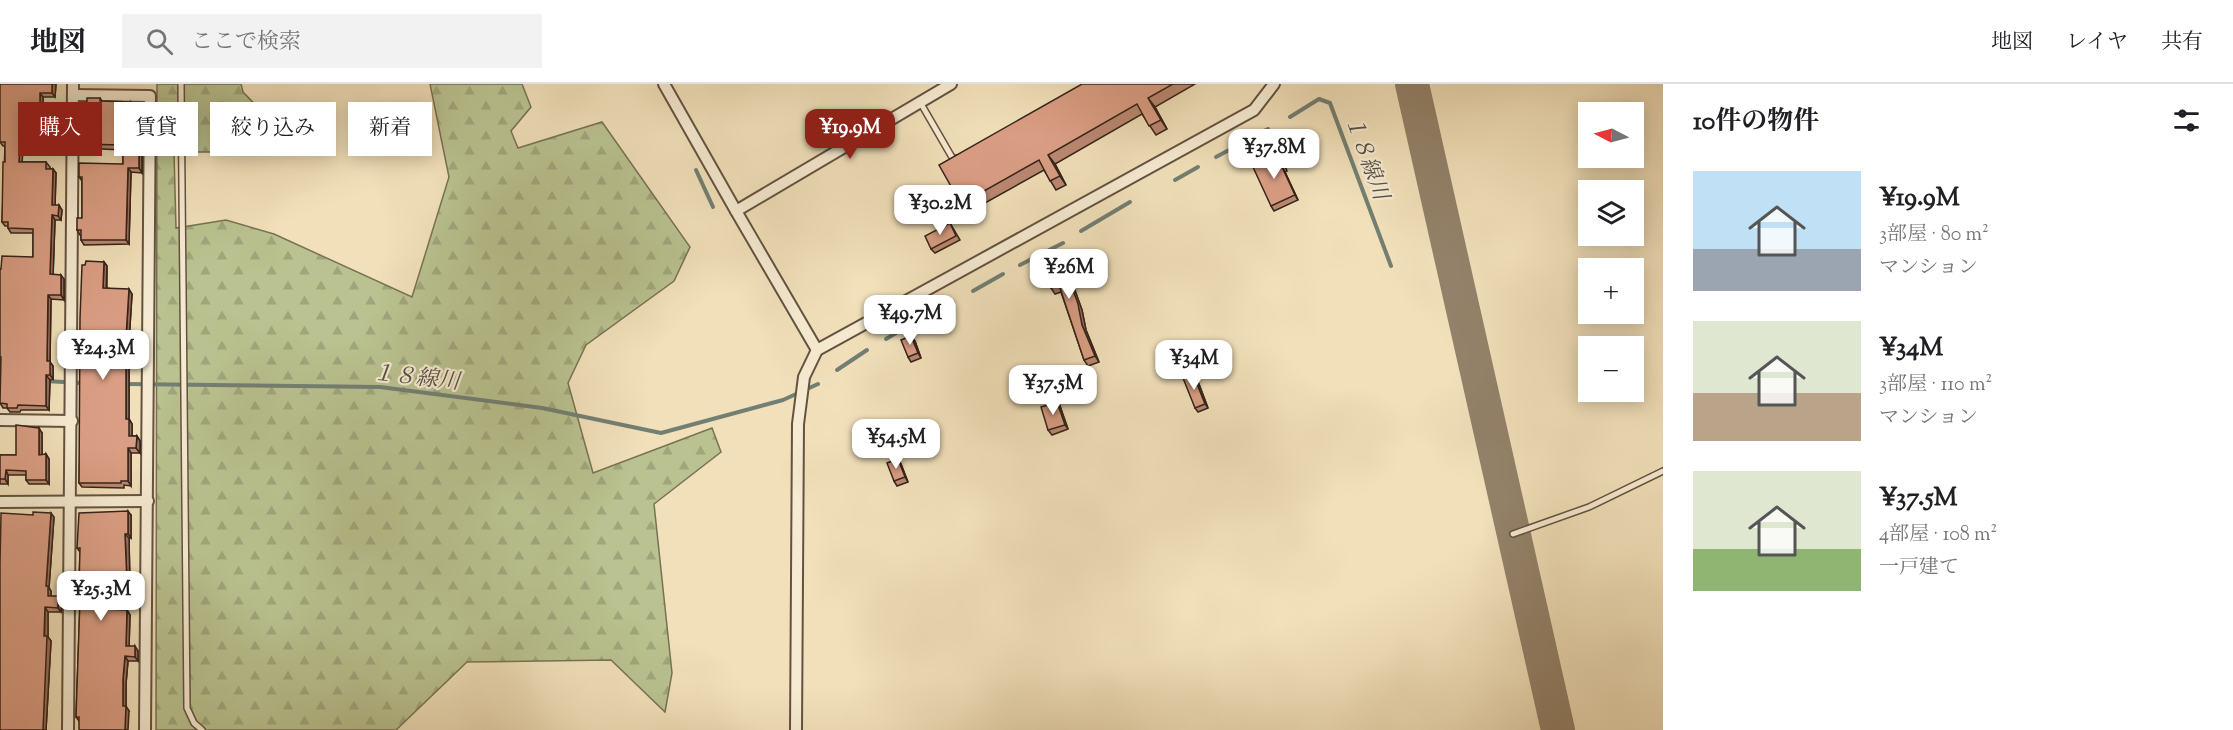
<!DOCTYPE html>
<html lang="ja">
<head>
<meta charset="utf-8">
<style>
	:root { --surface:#fff; --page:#f2f2f2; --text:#202124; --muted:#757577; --line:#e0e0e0; --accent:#8f2418 }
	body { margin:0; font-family:"Sorts Mill Goudy","Noto Serif JP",serif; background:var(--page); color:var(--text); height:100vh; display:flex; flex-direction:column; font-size:22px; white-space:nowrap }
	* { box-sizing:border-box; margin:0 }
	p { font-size:20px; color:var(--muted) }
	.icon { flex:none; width:33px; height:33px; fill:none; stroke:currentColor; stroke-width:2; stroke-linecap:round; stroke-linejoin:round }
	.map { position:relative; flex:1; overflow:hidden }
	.drawer { display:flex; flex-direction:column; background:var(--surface); width:570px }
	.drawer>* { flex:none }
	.banner { position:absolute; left:18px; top:18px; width:570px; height:54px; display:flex; gap:12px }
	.needle { width:39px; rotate:276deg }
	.fabs { position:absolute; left:1578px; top:18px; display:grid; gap:12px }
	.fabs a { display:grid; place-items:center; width:66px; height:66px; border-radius:0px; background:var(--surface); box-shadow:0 3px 15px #0003; font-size:30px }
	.price { position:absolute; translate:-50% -51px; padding:0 14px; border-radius:12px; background:#fff; color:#222; font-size:20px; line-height:39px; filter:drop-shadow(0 2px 3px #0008) }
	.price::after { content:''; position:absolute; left:50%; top:36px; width:18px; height:14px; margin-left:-9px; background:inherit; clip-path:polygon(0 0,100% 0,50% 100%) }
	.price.selected { background:var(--accent); color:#fff }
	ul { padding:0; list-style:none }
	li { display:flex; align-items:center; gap:18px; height:150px; padding:0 30px }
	li span { display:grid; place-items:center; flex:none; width:168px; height:120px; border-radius:0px; color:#555 }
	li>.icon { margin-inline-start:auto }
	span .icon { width:72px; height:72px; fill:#fffc; stroke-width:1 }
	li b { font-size:26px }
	h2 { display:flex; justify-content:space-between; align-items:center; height:72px; padding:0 30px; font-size:26px }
	.pill { padding:0 21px; border-radius:0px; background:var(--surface); box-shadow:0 3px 15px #0003; font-size:21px; line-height:54px }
	.pill.selected { background:var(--accent); color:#fff }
	header { display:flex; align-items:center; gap:36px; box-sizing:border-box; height:84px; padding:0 30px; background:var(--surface); border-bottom:2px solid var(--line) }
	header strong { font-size:28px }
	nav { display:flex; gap:33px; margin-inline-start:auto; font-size:21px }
	.search { width:420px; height:54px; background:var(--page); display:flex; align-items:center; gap:15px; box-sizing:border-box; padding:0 21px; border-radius:0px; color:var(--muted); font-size:22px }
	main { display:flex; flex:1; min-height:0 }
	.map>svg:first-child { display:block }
	.forest { fill:url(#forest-firs); stroke:#777254; stroke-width:1.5 }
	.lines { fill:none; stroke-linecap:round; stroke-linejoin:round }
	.stream { stroke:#727f73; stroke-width:4 }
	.taxiway { stroke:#93826a; stroke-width:34 }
	.lane-casing { stroke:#645241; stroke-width:8 }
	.street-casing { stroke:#645241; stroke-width:14 }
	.lane { stroke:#f6ebd2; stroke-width:5 }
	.street { stroke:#f6ebd2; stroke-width:10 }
	.wall { fill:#bb8872; stroke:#352319; stroke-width:1.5 }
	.shaded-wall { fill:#996f5c; stroke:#352319; stroke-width:1.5 }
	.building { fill:#da9e84; stroke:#352319; stroke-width:1.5 }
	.labels { text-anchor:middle; stroke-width:4.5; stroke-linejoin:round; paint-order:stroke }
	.water-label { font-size:22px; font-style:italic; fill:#545146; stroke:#f6ebd2 }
</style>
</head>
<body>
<header>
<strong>地図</strong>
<div class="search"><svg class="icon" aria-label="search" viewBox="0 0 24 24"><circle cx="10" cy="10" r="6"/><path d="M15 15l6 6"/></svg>ここで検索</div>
<nav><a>地図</a><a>レイヤ</a><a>共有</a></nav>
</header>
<main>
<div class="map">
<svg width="1663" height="646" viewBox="0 0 1663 646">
	<defs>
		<pattern id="forest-firs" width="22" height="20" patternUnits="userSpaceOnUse" patternTransform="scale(1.5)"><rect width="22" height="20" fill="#b9c290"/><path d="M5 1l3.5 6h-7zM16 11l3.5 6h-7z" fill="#a0a67c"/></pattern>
	</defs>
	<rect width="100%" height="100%" fill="#f1e0ba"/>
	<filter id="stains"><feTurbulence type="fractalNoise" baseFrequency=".00333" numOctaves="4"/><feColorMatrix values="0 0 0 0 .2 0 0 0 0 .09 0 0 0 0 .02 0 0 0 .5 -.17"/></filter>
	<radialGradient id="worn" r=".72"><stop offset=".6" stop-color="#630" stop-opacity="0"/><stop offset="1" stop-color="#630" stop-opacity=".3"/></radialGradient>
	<polygon class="forest" points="157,0 241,0 243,8 273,39 259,50 228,35 223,68 174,68 176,144 226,136 274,150 412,213 449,93 430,0 522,0 531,23 511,47 518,64 602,38 690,163 674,197 586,261 568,299 593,389 712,344 721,368 654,420 672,589 665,628 611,576 467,578 396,646 156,646"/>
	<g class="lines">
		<g class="stream">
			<polyline points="1290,33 1319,15 1330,19 1391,182"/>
			<polyline points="1216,73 1268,45"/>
			<polyline points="696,86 713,123"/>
			<polyline points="1175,96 1198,83"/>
			<polyline points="1081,147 1130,118"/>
			<polyline points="1020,181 1063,159"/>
			<polyline points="973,207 1003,190"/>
			<polyline points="928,233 953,218"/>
			<polyline points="886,255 906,243"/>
			<polyline points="837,286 867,266"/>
			<polyline points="45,297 82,299"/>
			<polyline points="126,300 380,303 542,324 661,349 783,316 818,300"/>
		</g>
		<polyline class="taxiway" points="1412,0 1558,646"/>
		<g class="lane-casing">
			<g id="lane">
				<polyline points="181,0 187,624 194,639 202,646"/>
				<polyline points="920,18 953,75 956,74"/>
				<polyline points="1513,450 1589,423 1663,387"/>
			</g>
		</g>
		<g class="street-casing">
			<g id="street">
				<polyline points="664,0 736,127 817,266"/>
				<polyline points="73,11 150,12 145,646"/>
				<polyline points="736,127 951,0"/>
				<polyline points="0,336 72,337"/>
				<polyline points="0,418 148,417"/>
				<polyline points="68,646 73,0"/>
				<polyline points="796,646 798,340 804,293 817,266 1254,26 1274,0"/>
			</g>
		</g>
		<use href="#lane" class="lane"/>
		<use href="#street" class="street"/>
	</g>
	<g class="wall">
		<polygon points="0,0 56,0 55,13 43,13 43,38 51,38 54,43 53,63 23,62 22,78 46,78 50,83 50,85 53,85 56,89 55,121 62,126 61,136 55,136 53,191 64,195 64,216 51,215 50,278 53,282 53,295 50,296 49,326 21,326 20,328 10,328 7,324 3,324 0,319 1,278 0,277 0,185 33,173 33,149 11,149 8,144 8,142 5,142 2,138 5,62 3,62 0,58"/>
		<polygon points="1082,0 1195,0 1155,23 1167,45 1156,51 1142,30 1055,80 1066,101 1056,106 1044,86 967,129 961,120"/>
		<polygon points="100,14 102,17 131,18 134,23 132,55 142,59 142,89 131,88 129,160 84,161 81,156 81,151 80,151 77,146 82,134 82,97 79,93 123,80 123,66 82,64 78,60 87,20"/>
		<polygon points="1278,70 1282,75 1287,87 1285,88 1298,116 1274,127 1271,122"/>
		<polygon points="950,139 960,156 935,169 931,165"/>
		<polygon points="1059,167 1063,173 1082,226 1086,246 1099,278 1088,282 1084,276 1061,208 1055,210 1051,204 1049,192 1050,184"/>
		<polygon points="104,178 107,182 107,204 132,210 129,258 129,335 132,340 132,352 137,352 140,357 140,369 131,369 131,402 124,401 124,404 82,403 79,399 85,181"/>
		<polygon points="911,252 915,257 921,274 911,278 908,273"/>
		<polygon points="1193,290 1197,295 1208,324 1198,328 1195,324"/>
		<polygon points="1060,322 1068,345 1052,351 1048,346"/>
		<polygon points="42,349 42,371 46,370 49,375 49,400 29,400 26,396 26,391 8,391 8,400 0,400 0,371 16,371"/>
		<polygon points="898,375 901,380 908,398 897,402 894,397"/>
		<polygon points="131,431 131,454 129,454 130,502 106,502 105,525 127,526 130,531 129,562 138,567 138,577 128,577 126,600 126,623 129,627 79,637 76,633 80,520 78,520 75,515 79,501 80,468 77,464"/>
		<polygon points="54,433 49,504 51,507 51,512 62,516 61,528 48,528 48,553 51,557 46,646 0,646"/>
	</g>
	<g class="shaded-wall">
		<polygon points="52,0 56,0 55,13 52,9"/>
		<polygon points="40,9 43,13 43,42 40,38"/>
		<polygon points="1148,14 1155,23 1167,45 1161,36"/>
		<polygon points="131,18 134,23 131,59 128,54"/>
		<polygon points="51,38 54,43 53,63 50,59"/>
		<polygon points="139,55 142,59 142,89 139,84"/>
		<polygon points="20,58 23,62 22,82 19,78"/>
		<polygon points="1048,71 1055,80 1066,101 1060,92"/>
		<polygon points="1282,83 1285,88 1298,116 1295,111"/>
		<polygon points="128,84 131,88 129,160 126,156"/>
		<polygon points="53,85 56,89 55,125 52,121"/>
		<polygon points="59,121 62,126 61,136 58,132"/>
		<polygon points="52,131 55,136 53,195 50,190"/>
		<polygon points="1059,167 1063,173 1082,226 1086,246 1099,278 1095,272 1082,241"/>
		<polygon points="104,178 107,182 106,209 103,204"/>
		<polygon points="61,191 64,195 64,216 61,211"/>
		<polygon points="129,205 132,210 129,258 129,335 132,340 132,357 129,352 126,335 126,254"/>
		<polygon points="48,211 51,215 50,278 53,282 53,295 50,291 47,277"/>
		<polygon points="911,252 915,257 921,274 918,269"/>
		<polygon points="1193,290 1197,295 1208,324 1205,320"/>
		<polygon points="46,291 50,296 49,326 46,322"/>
		<polygon points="1057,318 1060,322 1068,345 1065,341"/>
		<polygon points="39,344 42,349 42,375 39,371"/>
		<polygon points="137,352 140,357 140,369 136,364"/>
		<polygon points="128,364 131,369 131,402 128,397"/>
		<polygon points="46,370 49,375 49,400 46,396"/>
		<polygon points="898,375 901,380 908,398 905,393"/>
		<polygon points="6,386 8,391 8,400 5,395"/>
		<polygon points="128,427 131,431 131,454 128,450"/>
		<polygon points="51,429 54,433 49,504 51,507 51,516 48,512 46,502"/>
		<polygon points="125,450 129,454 130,502 127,498"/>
		<polygon points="103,498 106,502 105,530 102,525"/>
		<polygon points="58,512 62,516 61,528 58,524"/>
		<polygon points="45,523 48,528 48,553 51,557 46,646 43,646"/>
		<polygon points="127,526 130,531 129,566 126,562"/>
		<polygon points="135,562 138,567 138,577 135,573"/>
		<polygon points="125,572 128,577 126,600 126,622 129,627 128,646 125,646 123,622 123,595"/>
	</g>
	<g class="building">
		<polygon points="0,0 52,0 52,9 40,9 40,38 51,38 50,59 20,58 19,78 46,78 46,85 53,85 52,121 59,121 58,132 52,131 50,190 61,191 61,211 48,211 47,277 50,277 50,291 46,291 46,322 18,321 17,324 7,324 7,320 0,319 1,273 0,273 0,185 1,185 2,172 33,173 33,145 8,144 8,138 2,138 3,78 5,78 5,58 0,58"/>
		<polygon points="1082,0 1173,0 1148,14 1161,36 1149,42 1137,20 1048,71 1060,92 1050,97 1039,76 961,120 939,81"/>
		<polygon points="87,14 100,14 100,17 131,18 128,54 139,55 139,84 128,84 126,156 81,156 81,146 77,146 77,134 82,134 82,93 79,93 79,79 123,80 123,61 78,60 81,19 87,20"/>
		<polygon points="1278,70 1284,83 1282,83 1295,111 1271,122 1252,81"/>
		<polygon points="950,139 956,152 931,165 925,152"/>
		<polygon points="1059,167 1078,220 1082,241 1095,272 1084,276 1059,201 1051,204 1047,193 1049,192 1047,185 1050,184 1045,172"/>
		<polygon points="86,177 104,178 103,204 129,205 126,254 126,335 129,335 129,352 137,352 136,364 128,364 128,397 121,397 121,399 79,399 80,234 82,181 85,181"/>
		<polygon points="911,252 918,269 908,273 901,256"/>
		<polygon points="1193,290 1205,320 1195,324 1183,294"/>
		<polygon points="1057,318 1065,341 1048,346 1041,323"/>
		<polygon points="16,341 39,344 39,371 46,370 46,396 26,396 26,387 6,386 5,395 0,395 0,371 16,371"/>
		<polygon points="898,375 905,393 894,397 887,379"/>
		<polygon points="128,427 128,450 125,450 127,498 103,498 102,525 127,526 126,562 135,562 135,573 125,572 123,595 123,622 126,622 125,646 79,646 79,633 76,633 80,515 75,515 76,501 79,501 80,464 77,464 79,429"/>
		<polygon points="33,428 51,429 46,502 48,502 48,512 58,512 58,524 45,523 44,552 47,552 43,646 0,646 0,481 1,429 33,431"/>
	</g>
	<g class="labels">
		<g class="water-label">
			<text transform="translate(1368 73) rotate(70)" y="8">１８線川</text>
			<text transform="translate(416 292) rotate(6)" y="8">１８線川</text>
		</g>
	</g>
	<rect width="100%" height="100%" filter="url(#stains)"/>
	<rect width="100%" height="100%" fill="url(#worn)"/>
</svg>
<div class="fabs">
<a><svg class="needle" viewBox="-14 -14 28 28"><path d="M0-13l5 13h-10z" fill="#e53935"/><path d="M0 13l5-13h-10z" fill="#757577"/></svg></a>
<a><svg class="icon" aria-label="layers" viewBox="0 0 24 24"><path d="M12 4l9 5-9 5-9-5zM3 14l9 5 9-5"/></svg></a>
<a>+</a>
<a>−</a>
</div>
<b class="price selected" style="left:850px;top:76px">¥19.9M</b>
<b class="price" style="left:1274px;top:96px">¥37.8M</b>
<b class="price" style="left:940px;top:152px">¥30.2M</b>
<b class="price" style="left:1069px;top:216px">¥26M</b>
<b class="price" style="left:910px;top:262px">¥49.7M</b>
<b class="price" style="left:103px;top:297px">¥24.3M</b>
<b class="price" style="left:1194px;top:307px">¥34M</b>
<b class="price" style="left:1053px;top:332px">¥37.5M</b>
<b class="price" style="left:896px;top:386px">¥54.5M</b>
<b class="price" style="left:101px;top:538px">¥25.3M</b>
<div class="banner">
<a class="pill selected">購入</a>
<a class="pill">賃貸</a>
<a class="pill">絞り込み</a>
<a class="pill">新着</a>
</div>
</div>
<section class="drawer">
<h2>10件の物件<svg class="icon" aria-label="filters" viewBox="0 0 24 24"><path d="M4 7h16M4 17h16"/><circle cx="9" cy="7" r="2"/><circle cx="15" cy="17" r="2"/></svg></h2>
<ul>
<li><span style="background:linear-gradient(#bfe0f5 65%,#9aa5b1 0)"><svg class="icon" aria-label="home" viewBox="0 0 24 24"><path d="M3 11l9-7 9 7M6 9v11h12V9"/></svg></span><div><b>¥19.9M</b><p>3部屋 · 80 m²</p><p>マンション</p></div></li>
<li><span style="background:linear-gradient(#dfe7d0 60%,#b9a48a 0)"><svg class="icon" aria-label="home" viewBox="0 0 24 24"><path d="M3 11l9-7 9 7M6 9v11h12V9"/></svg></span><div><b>¥34M</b><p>3部屋 · 110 m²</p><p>マンション</p></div></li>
<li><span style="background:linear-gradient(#dfe7d0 65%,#8fb573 0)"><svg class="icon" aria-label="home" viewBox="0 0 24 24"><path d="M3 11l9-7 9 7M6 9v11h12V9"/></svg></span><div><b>¥37.5M</b><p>4部屋 · 108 m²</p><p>一戸建て</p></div></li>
</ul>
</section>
</main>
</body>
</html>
